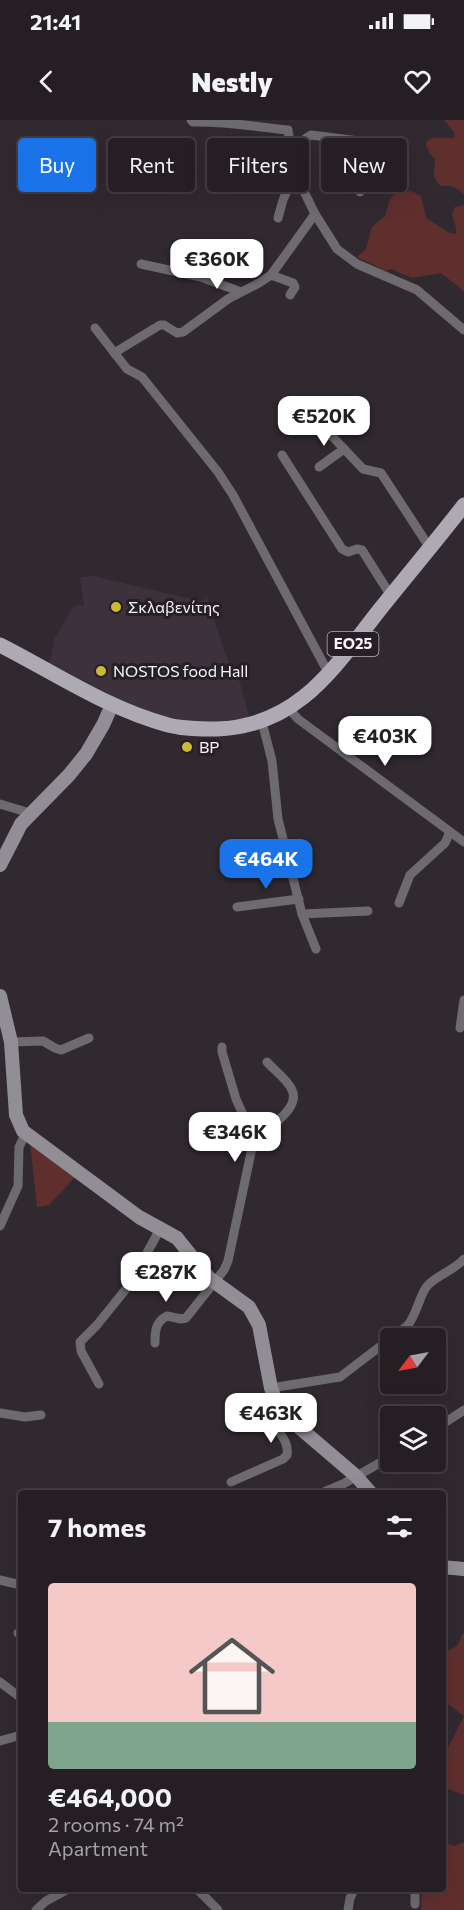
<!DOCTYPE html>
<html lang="en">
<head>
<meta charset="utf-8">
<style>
	:root { --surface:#251f24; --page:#312c31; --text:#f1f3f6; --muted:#a3a2a6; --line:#423d41; --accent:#1a73e8 }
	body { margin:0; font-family:Commissioner,sans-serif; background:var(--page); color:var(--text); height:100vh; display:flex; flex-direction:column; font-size:22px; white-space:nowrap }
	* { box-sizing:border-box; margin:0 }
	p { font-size:20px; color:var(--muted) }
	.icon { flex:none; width:33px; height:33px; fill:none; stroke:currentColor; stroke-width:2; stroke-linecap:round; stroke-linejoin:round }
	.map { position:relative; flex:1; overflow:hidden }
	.details { position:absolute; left:18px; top:1370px; width:428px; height:402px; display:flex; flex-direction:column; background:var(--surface); border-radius:6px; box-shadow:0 6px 24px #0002,0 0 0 2px var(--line) }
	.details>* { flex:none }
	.banner { position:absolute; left:18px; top:18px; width:429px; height:54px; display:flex; gap:12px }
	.needle { width:39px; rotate:238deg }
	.controls { position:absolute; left:380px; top:1208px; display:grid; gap:12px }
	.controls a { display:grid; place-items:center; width:66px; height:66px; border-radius:6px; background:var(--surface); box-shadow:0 6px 24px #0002,0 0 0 2px var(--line); font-size:30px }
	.price { position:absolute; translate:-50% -51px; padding:0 14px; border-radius:12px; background:#fff; color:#222; font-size:20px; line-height:39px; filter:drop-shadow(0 2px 3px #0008) }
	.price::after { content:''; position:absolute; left:50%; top:36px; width:18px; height:14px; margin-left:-9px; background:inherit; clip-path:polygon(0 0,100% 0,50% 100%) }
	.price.active { background:var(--accent); color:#fff }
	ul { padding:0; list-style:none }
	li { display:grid; align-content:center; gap:12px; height:318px; padding:0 30px }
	li span { display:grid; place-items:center; height:186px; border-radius:6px; color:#555 }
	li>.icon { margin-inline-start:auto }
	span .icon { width:108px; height:108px; fill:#fffc; stroke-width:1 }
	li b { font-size:26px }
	h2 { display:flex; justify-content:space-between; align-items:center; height:72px; padding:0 30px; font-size:26px }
	.pill { padding:0 21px; border-radius:6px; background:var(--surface); box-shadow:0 6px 24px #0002,0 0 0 2px var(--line); font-size:21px; line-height:54px }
	.pill.active { background:var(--accent); color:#fff }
	.status { display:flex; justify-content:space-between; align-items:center; height:42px; padding:0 30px; background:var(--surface); direction:ltr }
	.status svg { height:16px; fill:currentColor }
	header { display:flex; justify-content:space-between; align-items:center; height:78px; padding:0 30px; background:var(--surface); font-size:27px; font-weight:800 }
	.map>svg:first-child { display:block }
	.built { fill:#3d313c }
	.green { fill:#5f2f2e }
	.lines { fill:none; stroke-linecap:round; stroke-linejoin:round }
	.street { stroke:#6d6b6f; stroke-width:9 }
	.secondary { stroke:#918e95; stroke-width:14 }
	.primary { stroke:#adaab3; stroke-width:15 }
	.poi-dot { fill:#cdb938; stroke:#271f26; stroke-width:2 }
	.labels { text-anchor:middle; stroke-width:6; stroke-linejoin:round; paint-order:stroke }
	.shield { fill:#271f26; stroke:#b9b3b8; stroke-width:1.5 }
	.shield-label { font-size:15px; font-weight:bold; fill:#f8f3f7 }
	.poi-label { font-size:16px; fill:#f8f3f7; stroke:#271f26; text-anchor:start }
</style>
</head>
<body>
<div class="status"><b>21:41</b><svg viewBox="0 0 49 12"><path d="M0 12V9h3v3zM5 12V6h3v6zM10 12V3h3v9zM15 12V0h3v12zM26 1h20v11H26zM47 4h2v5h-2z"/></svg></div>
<header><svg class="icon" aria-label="back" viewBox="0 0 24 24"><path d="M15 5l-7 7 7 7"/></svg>Nestly<svg class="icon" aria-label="heart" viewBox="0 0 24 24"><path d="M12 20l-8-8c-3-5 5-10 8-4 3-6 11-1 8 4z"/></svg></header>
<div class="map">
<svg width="464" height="1790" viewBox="0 0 464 1790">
	<rect width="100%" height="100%" fill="#312930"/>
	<polygon class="built" points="93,456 204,482 206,475 225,533 240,563 250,599 233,603 173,601 128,584 50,543 54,519 74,486 84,485 80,457"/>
	<g class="green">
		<path d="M444,0H464V75C456,66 452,65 440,66L434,57L435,39C413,14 437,18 455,18L454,12Z"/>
		<path d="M411,71L421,76L426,98L450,113L456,114C458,103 448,97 455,87L464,85V172L459,167L441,153L412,158L391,149L386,151L357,137L366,129L372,107L385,96L390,79L394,74Z"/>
		<polygon points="30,1022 77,1055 49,1085 37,1087"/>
		<polygon points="462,1514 464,1514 464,1596 448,1584 442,1588 443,1534 458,1525"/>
		<polygon points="464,1596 464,1675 445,1668 443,1662 443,1638"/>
		<polygon points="443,1721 454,1726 464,1722 464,1790 421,1790 422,1769 442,1768"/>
	</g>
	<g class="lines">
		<g class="street">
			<path d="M191,0L193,2C225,1 256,7 288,10L295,53L315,94L337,129L357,144L417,170L464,210"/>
			<polyline points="293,37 306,18 311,15 375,23"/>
			<polyline points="360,72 361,21"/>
			<polyline points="278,98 283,80 295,53"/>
			<polyline points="141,144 201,157 241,172"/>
			<polyline points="271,155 315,94"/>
			<polyline points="95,208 127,249 142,257 218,352 233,375 329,554"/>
			<polyline points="114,233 160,205 164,205 177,213 183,212 228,179 259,163 271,155 293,163 295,167 290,175"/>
			<polyline points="315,298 363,349 381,353 430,428"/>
			<polyline points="282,335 342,429 348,432 357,429 362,430 391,476"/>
			<polyline points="319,347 344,329"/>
			<polyline points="289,589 298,599 464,722"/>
			<polyline points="262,602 272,641 278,699 302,794 316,829"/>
			<polyline points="0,684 30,693"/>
			<polyline points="399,783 410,755 445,723 450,712"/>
			<polyline points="237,787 299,779"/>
			<polyline points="302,794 368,791"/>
			<polyline points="460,908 464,880"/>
			<polyline points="11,922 43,921 55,928 61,930 89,918"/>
			<polyline points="222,927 222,932 236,979 255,1021"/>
			<polyline points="0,1106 18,1066 19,1027 26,1013"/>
			<path d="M155,1223C155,1212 155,1202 167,1196L181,1199L186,1198L224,1150L228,1141L252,1028C260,1010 302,991 292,970C288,960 275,951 267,942"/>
			<polyline points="99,1264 81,1231 80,1222 97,1205 130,1164 160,1109"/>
			<path d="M271,1268L340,1257L407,1206C418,1194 419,1173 429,1164C440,1154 454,1150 464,1139"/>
			<polyline points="0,1293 25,1297 41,1295"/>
			<polyline points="435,1309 464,1290"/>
			<path d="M231,1362L283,1339L287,1335C291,1315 260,1300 275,1282"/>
			<polyline points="324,1372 343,1364 390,1337"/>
			<polyline points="0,1460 21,1465"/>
			<polyline points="18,1513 21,1513"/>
			<polyline points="0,1562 21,1578"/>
			<polyline points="0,1621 21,1615"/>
			<polyline points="196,1768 218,1790"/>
			<polyline points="415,1784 415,1768"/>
			<polyline points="36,1790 46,1781 70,1768"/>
			<polyline points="348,1790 350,1778 355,1768"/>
		</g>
		<g class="secondary">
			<polyline points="0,745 21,704 69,655 86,634 103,605 112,585"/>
			<polyline points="0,876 11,922 16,995 23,1011 139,1097 177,1118 209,1158 249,1187 259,1205 271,1268 277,1285 287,1297 356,1356 370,1372"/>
			<polyline points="442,1447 464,1449"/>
		</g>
		<path class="primary" d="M0,525C55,553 108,589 168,605C184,609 200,609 217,609C300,606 335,546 381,488C409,453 437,420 464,385"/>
	</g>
	<g class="poi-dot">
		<circle cx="116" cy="487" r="6"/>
		<circle cx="101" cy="551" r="6"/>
		<circle cx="187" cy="627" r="6"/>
	</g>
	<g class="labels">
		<rect class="shield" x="327.5" y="512" width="51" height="24" rx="4.5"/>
		<g class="shield-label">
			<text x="353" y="529">ΕΟ25</text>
		</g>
		<g class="poi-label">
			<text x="128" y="493">Σκλαβενίτης</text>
			<text x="113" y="557">NOSTOS food Hall</text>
			<text x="199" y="633">BP</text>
		</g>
	</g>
</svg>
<div class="controls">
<a><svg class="needle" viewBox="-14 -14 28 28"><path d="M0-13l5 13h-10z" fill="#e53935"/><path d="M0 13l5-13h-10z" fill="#a3a2a6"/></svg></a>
<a><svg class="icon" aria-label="layers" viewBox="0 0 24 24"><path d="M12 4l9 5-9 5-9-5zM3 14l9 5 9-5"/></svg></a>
</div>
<b class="price" style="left:217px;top:170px">€360K</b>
<b class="price" style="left:324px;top:327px">€520K</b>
<b class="price" style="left:385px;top:647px">€403K</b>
<b class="price active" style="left:266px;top:770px">€464K</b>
<b class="price" style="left:235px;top:1043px">€346K</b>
<b class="price" style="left:166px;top:1183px">€287K</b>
<b class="price" style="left:271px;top:1324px">€463K</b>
<div class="banner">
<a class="pill active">Buy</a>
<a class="pill">Rent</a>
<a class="pill">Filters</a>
<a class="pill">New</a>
</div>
<section class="details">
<h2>7 homes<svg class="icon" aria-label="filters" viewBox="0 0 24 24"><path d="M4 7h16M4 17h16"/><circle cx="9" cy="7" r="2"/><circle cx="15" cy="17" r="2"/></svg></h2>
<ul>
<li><span style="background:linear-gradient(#f6c9c9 75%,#7fa58c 0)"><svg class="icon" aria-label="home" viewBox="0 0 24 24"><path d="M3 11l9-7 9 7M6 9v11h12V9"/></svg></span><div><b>€464,000</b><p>2 rooms · 74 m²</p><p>Apartment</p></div></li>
</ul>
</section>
</div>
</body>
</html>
